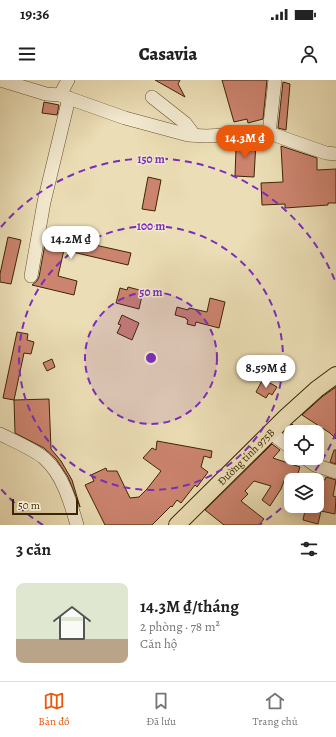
<!DOCTYPE html>
<html lang="vi">
<head>
<meta charset="utf-8">
<style>
	:root { --surface:#fff; --page:#f2f2f2; --text:#222; --muted:#767676; --line:#e0e0e0; --accent:#ea580c }
	body { margin:0; font-family:Alegreya,serif; background:var(--page); color:var(--text); height:100vh; display:flex; flex-direction:column; font-size:15px; white-space:nowrap }
	* { box-sizing:border-box; margin:0 }
	p { font-size:13px; color:var(--muted) }
	.icon { flex:none; width:22px; height:22px; fill:none; stroke:currentColor; stroke-width:2; stroke-linecap:round; stroke-linejoin:round }
	.map { position:relative; height:445px; overflow:hidden }
	.details { display:flex; flex-direction:column; background:var(--surface); flex:1 }
	.details>* { flex:none }
	.fabs { position:absolute; left:284px; top:345px; display:grid; gap:8px }
	.fabs a { display:grid; place-items:center; width:40px; height:40px; border-radius:8px; background:var(--surface); box-shadow:0 2px 10px #0003; font-size:20px }
	.scale { position:absolute; left:12px; bottom:10px; width:66px; box-sizing:border-box; padding-left:4px; border:2px solid #3b2604; border-top:0; font-size:11px; line-height:14px; white-space:nowrap; color:#3b2604; -webkit-text-stroke:3px #f2e9cf; paint-order:stroke }
	.price { position:absolute; translate:-50% -34px; padding:0 9px; border-radius:14px; background:#fff; color:#222; font-size:13px; line-height:26px; filter:drop-shadow(0 1px 2px #0008) }
	.price::after { content:''; position:absolute; left:50%; top:24px; width:12px; height:9px; margin-left:-6px; background:inherit; clip-path:polygon(0 0,100% 0,50% 100%) }
	.price.active { background:var(--accent); color:#fff }
	ul { padding:0; list-style:none }
	li { display:flex; align-items:center; gap:12px; height:100px; padding:0 16px }
	li span { display:grid; place-items:center; flex:none; width:112px; height:80px; border-radius:8px; color:#555 }
	li>.icon { margin-inline-start:auto }
	span .icon { width:48px; height:48px; fill:#fffc; stroke-width:1 }
	li b { font-size:17px }
	h2 { display:flex; justify-content:space-between; align-items:center; height:48px; padding:0 16px; font-size:17px }
	.status { display:flex; justify-content:space-between; align-items:center; height:28px; padding:0 20px; background:var(--surface); direction:ltr }
	.status svg { height:11px; fill:currentColor }
	header { display:flex; justify-content:space-between; align-items:center; height:52px; padding:0 16px; background:var(--surface); font-size:18px; font-weight:800 }
	.menu { display:flex; justify-content:space-around; align-items:center; height:56px; border-top:1px solid var(--line); background:var(--surface); font-size:11px; color:var(--muted) }
	.menu a { display:grid; justify-items:center; gap:2px }
	.menu .active { color:var(--accent) }
	.map>svg:first-child { display:block }
	.building { fill:#cc846f; stroke:#3b2604 }
	.lines { fill:none; stroke-linecap:round; stroke-linejoin:round }
	.minor-casing { stroke:#675430; stroke-width:14 }
	.major-casing { stroke:#3b2604; stroke-width:18 }
	.minor { stroke:#f2e9cf; stroke-width:13 }
	.major { stroke:#ebddb5; stroke-width:16 }
	.ring { fill:none; stroke:#7b2cbf; stroke-width:2; stroke-dasharray:7 5 }
	.labels { text-anchor:middle; stroke-width:3; stroke-linejoin:round; paint-order:stroke }
	.street-label { font-size:11px; fill:#3b2604; stroke:#f2e9cf }
	.centre { fill:#7b2cbf; stroke:#f2e9cf; stroke-width:2 }
	.ring-label { font-size:12px; text-anchor:middle; font-weight:bold; fill:#7b2cbf; stroke:#f2e9cf; stroke-width:3; stroke-linejoin:round; paint-order:stroke }
</style>
</head>
<body>
<div class="status"><b>19:36</b><svg viewBox="0 0 49 12"><path d="M0 12V9h3v3zM5 12V6h3v6zM10 12V3h3v9zM15 12V0h3v12zM26 1h20v11H26zM47 4h2v5h-2z"/></svg></div>
<header><svg class="icon" aria-label="menu" viewBox="0 0 24 24"><path d="M4 6h16M4 12h16M4 18h16"/></svg>Casavia<svg class="icon" aria-label="person" viewBox="0 0 24 24"><circle cx="12" cy="8" r="4"/><path d="M4 21q1-7 8-7t8 7"/></svg></header>
<div class="map">
<svg width="336" height="445" viewBox="0 0 336 445">
	<rect width="100%" height="100%" fill="#ebddb5"/>
	<filter id="stains"><feTurbulence type="fractalNoise" baseFrequency=".005" numOctaves="4"/><feColorMatrix values="0 0 0 0 .2 0 0 0 0 .09 0 0 0 0 .02 0 0 0 .5 -.17"/></filter>
	<radialGradient id="worn" r=".72"><stop offset=".6" stop-color="#630" stop-opacity="0"/><stop offset="1" stop-color="#630" stop-opacity=".3"/></radialGradient>
	<g class="building">
		<polygon points="155,0 180,0 178,4 185,17"/>
		<polygon points="222,0 267,0 263,39 248,43 247,39 234,42"/>
		<polygon points="283,2 290,4 286,50 278,48"/>
		<polygon points="44,22 59,25 57,35 42,33"/>
		<polygon points="256,62 254,97 235,96 236,69 231,69 231,63"/>
		<polygon points="281,66 317,78 317,90 336,89 336,123 328,123 328,125 285,128 285,124 262,125 261,103 283,102"/>
		<polygon points="148,97 161,100 155,131 142,129"/>
		<polygon points="47,153 84,162 86,155 96,158 95,165 131,173 128,185 64,170 58,196 77,201 74,215 32,205 37,201 39,197"/>
		<polygon points="8,157 21,160 11,204 0,202 0,194"/>
		<polygon points="128,207 143,211 139,229 116,223 120,208 127,210"/>
		<polygon points="210,218 225,222 219,248 196,242 195,246 187,244 188,240 186,239 186,238 175,235 177,227 188,230 189,228 207,232"/>
		<polygon points="122,235 139,243 132,260 117,253 121,245 118,244"/>
		<polygon points="17,252 28,254 27,260 34,262 31,274 24,273 14,320 3,318"/>
		<polygon points="52,279 55,287 47,291 43,283"/>
		<polygon points="263,299 277,307 272,315 269,313 266,318 256,312"/>
		<polygon points="336,307 336,359 330,353 302,335 323,316"/>
		<polygon points="49,319 51,369 61,381 72,400 80,427 68,397 56,379 44,368 15,353 14,320"/>
		<polygon points="292,344 301,352 291,352 291,358 284,353"/>
		<polygon points="157,361 212,371 211,378 204,376 201,387 208,392 197,407 195,405 181,423 177,420 172,427 171,426 152,445 105,445 85,405 94,401 91,395 106,388 107,391 117,391 130,418 139,417 147,409 161,391 143,378 152,368 156,370"/>
		<polygon points="272,364 280,370 273,378 300,387 296,399 286,396 281,409 270,426 262,420 271,406 254,401 245,411 248,414 241,421 264,439 259,445 224,445 205,430"/>
		<polygon points="334,370 336,370 336,384 330,382"/>
		<polygon points="326,397 336,400 333,416 336,417 335,434 321,431 318,444 303,440 306,426 317,426 317,398 325,400"/>
	</g>
	<g class="lines">
		<g class="minor-casing">
			<g id="minor">
				<polyline points="0,0 46,14 60,15 125,38 188,55 206,56 269,53 326,73 336,74"/>
				<polyline points="60,15 68,0"/>
				<polyline points="152,17 185,43 194,55"/>
				<polyline points="269,53 275,0"/>
				<polyline points="31,196 44,122 69,18"/>
				<polyline points="271,353 291,368"/>
				<path d="M0,354C12,360 35,370 44,378C63,395 70,421 77,445"/>
				<polyline points="305,378 315,385 336,392"/>
			</g>
		</g>
		<g class="major-casing">
			<g id="major">
				<path id="s1" d="M177,445L286,337L317,309L336,295"/>
			</g>
		</g>
		<use href="#minor" class="minor"/>
		<use href="#major" class="major"/>
	</g>
	<circle cx="151" cy="278" r="66" fill="#7b2cbf" fill-opacity=".12"/>
	<g class="ring">
		<circle cx="151" cy="278" r="66"/>
		<circle cx="151" cy="278" r="132"/>
		<path d="M336 353A199 199 0 0 1 309 399M290 420A199 199 0 0 1 259 445M43 445A199 199 0 0 1 1 409M1 147A199 199 0 0 1 336 203"/>
	</g>
	<g class="labels">
		<g class="street-label">
			<text dy="4" stroke="none"><textPath href="#s1" startOffset="97">Đường tỉnh 975B</textPath></text>
		</g>
	</g>
	<circle cx="151" cy="278" r="6" class="centre"/>
	<g class="ring-label">
		<text x="151" y="83">150 m</text>
		<text x="151" y="150">100 m</text>
		<text x="151" y="216">50 m</text>
	</g>
	<rect width="100%" height="100%" filter="url(#stains)"/>
	<rect width="100%" height="100%" fill="url(#worn)"/>
</svg>
<div class="fabs">
<a><svg class="icon" aria-label="locate" viewBox="0 0 24 24"><circle cx="12" cy="12" r="6"/><path d="M12 2v4M12 18v4M2 12h4M18 12h4"/></svg></a>
<a><svg class="icon" aria-label="layers" viewBox="0 0 24 24"><path d="M12 4l9 5-9 5-9-5zM3 14l9 5 9-5"/></svg></a>
</div>
<div class="scale">50 m</div>
<b class="price active" style="left:245px;top:79px">14.3M ₫</b>
<b class="price" style="left:71px;top:180px">14.2M ₫</b>
<b class="price" style="left:266px;top:309px">8.59M ₫</b>
</div>
<section class="details">
<h2>3 căn<svg class="icon" aria-label="filters" viewBox="0 0 24 24"><path d="M4 7h16M4 17h16"/><circle cx="9" cy="7" r="2"/><circle cx="15" cy="17" r="2"/></svg></h2>
<ul>
<li><span style="background:linear-gradient(#dfe7d0 70%,#b9a48a 0)"><svg class="icon" aria-label="home" viewBox="0 0 24 24"><path d="M3 11l9-7 9 7M6 9v11h12V9"/></svg></span><div><b>14.3M ₫/tháng</b><p>2 phòng · 78 m²</p><p>Căn hộ</p></div></li>
</ul>
</section>
<nav class="menu">
<a class="active"><svg class="icon" aria-label="map" viewBox="0 0 24 24"><path d="M3 6l6-2 6 2 6-2v14l-6 2-6-2-6 2zM9 4v14M15 6v14"/></svg>Bản đồ</a>
<a><svg class="icon" aria-label="saved" viewBox="0 0 24 24"><path d="M7 4h10v16l-5-4-5 4z"/></svg>Đã lưu</a>
<a><svg class="icon" aria-label="home" viewBox="0 0 24 24"><path d="M3 11l9-7 9 7M6 9v11h12V9"/></svg>Trang chủ</a>
</nav>
</body>
</html>
